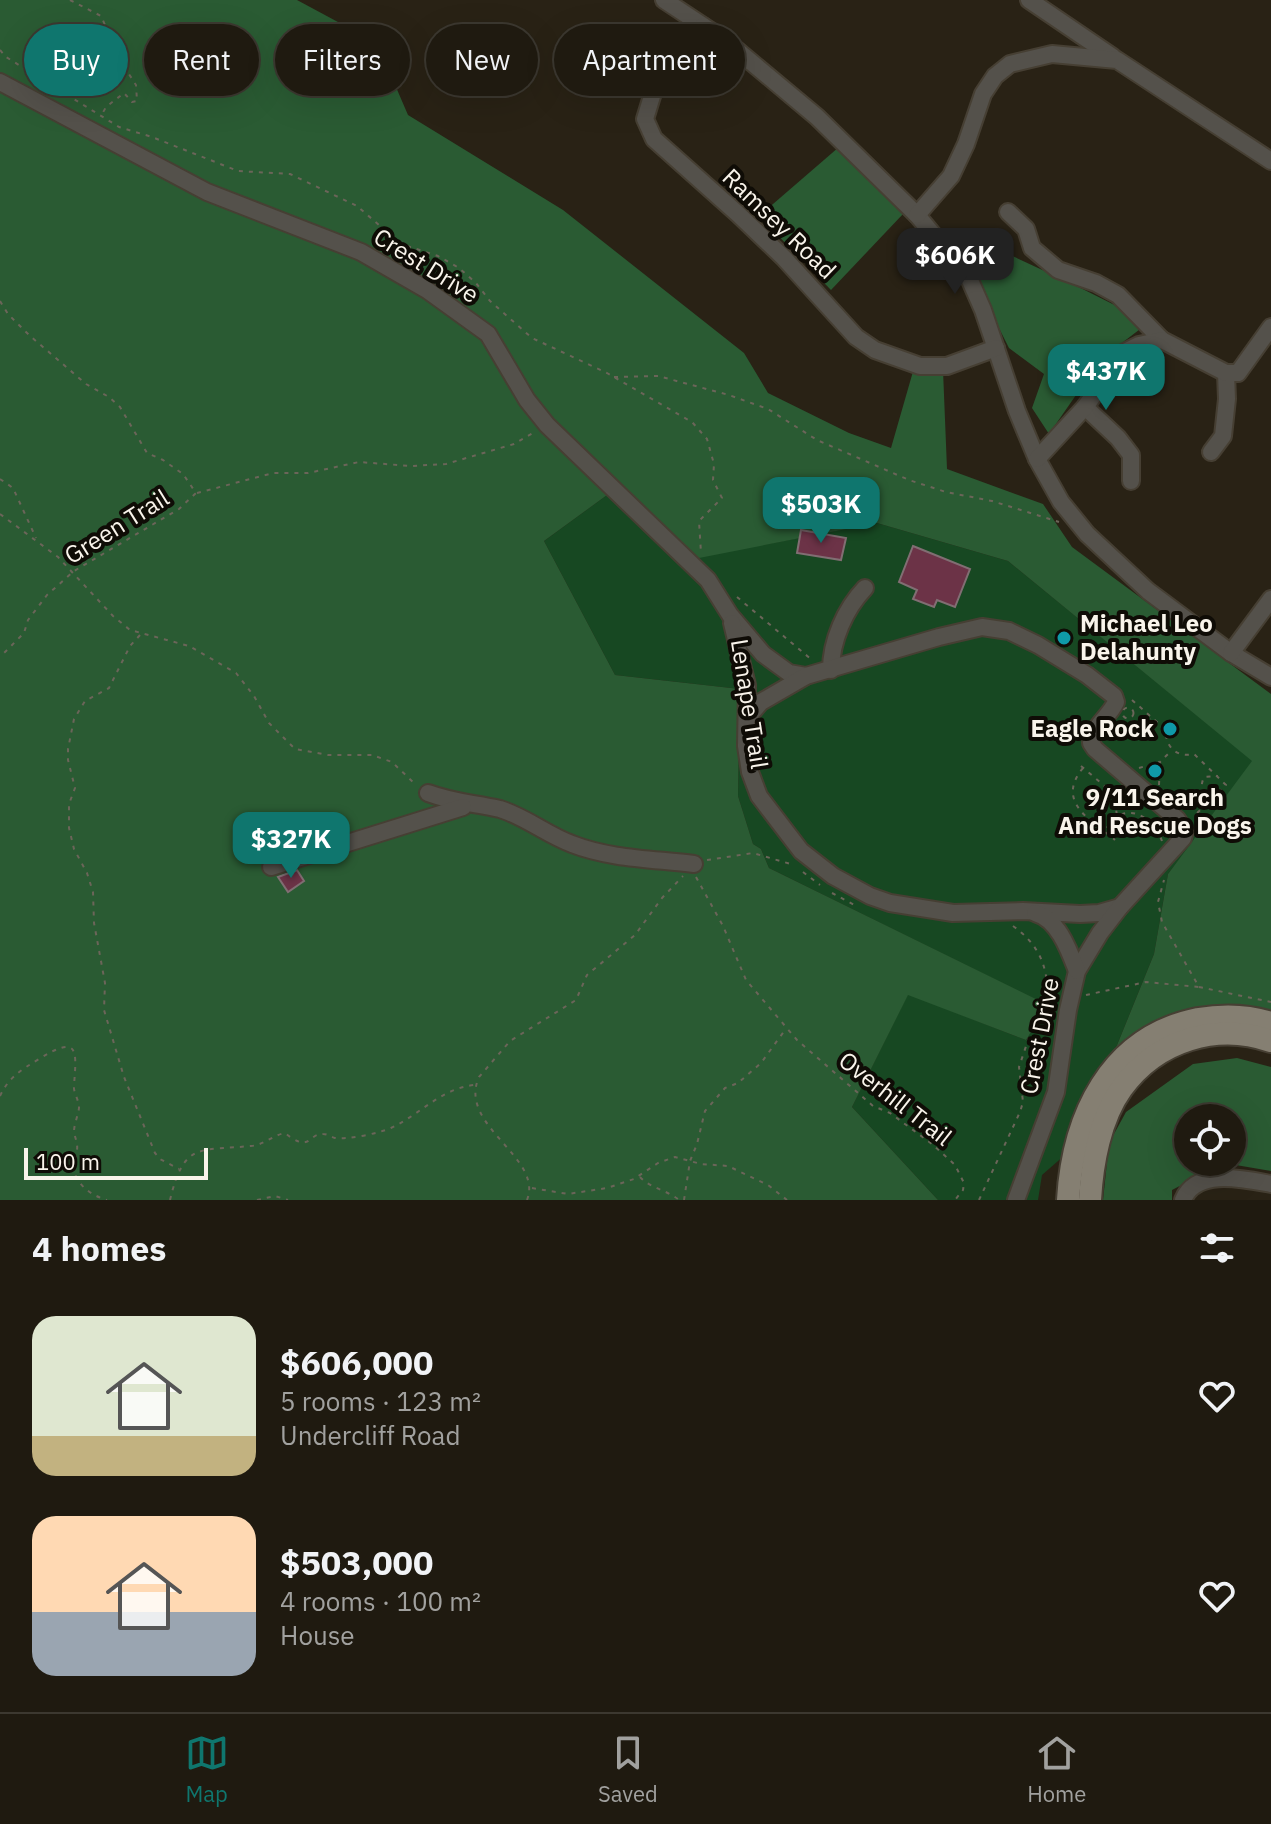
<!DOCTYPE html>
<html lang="en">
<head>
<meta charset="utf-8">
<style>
	:root { --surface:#1f1a10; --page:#272319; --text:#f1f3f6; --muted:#a1a19f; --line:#3c3830; --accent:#0f766e }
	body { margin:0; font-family:"IBM Plex Sans",sans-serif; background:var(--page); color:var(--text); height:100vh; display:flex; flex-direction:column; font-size:30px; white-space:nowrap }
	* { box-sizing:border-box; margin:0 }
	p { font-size:26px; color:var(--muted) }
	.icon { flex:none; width:44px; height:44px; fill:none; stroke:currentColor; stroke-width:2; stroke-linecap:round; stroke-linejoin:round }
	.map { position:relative; height:1200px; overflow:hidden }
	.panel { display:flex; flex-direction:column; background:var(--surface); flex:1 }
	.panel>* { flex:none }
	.guide { position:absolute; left:24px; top:24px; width:800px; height:72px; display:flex; gap:16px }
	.fabs { position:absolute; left:1174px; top:1104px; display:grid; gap:16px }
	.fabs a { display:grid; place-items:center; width:72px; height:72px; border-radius:50%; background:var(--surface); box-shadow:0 8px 32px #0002,0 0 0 2px var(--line); font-size:40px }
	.scale { position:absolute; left:24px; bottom:20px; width:184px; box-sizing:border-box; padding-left:8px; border:4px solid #f9f4eb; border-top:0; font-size:22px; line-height:28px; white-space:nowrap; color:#f9f4eb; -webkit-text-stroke:6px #0f0c06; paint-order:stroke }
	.price { position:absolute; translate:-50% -68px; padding:0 18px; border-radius:16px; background:var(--accent); color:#fff; font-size:26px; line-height:52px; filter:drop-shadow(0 2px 4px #0008) }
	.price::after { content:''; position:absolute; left:50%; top:48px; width:24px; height:18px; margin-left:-12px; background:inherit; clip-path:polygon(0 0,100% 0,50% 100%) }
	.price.current { background:#222; color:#fff }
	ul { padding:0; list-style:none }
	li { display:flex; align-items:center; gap:24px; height:200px; padding:0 32px }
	li span { display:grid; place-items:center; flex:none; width:224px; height:160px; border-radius:24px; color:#555 }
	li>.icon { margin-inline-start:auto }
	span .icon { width:96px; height:96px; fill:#fffc; stroke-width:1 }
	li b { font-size:34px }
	h2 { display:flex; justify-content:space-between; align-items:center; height:96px; padding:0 32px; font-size:34px }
	.chip { padding:0 28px; border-radius:36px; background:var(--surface); box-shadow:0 8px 32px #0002,0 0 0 2px var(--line); font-size:28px; line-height:72px }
	.chip.current { background:var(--accent); color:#fff }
	.menu { display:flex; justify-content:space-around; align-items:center; height:112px; border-top:2px solid var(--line); background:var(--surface); font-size:22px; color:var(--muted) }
	.menu a { display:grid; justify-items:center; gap:4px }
	.menu .current { color:var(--accent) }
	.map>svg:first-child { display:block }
	.green { fill:#174822 }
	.forest { fill:#2a5b33; fill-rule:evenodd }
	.building { fill:#6c3347; stroke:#816e73; stroke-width:2 }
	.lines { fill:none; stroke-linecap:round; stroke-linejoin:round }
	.minor-casing { stroke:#463f33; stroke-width:20 }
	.major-casing { stroke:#463f33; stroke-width:26 }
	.path { stroke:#6b6559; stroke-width:2; stroke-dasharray:4 6; stroke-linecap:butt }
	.minor { stroke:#54514b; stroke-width:16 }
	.major { stroke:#857f72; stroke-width:22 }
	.culture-dot { fill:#0f9aa8; stroke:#0f0c06; stroke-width:3 }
	.labels { text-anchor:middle; stroke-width:8; stroke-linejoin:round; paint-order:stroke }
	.street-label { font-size:24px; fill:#f9f4eb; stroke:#0f0c06 }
	.poi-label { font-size:24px; font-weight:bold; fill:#f9f4eb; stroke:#0f0c06; text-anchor:start }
</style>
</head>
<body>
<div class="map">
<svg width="1271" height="1200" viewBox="0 0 1271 1200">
	<rect width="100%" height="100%" fill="#292215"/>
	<polygon class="green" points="614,490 694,558 877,523 1008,561 1253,761 1168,874 1154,954 1096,1097 1066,1154 1042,1175 1038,1200 938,1200 852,1107 908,994 1026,1040 1047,1005 769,868 761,849 753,844 738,796 740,689 615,675 544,541"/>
	<g class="forest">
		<polygon points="0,0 297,0 377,43 408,115 563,210 744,353 768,393 849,433 891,448 914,368 943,370 947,469 1043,504 1072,547 1271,694 1271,1025 1202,1010 1096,1097 1154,954 1168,874 1252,761 1008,561 877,523 694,559 614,490 544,541 615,675 740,689 738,796 753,844 761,849 769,868 1048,1005 1026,1040 908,995 852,1107 938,1200 0,1200"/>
		<polygon points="839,147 903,214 831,290 759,216"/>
		<path d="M969,235C1029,265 1090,290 1148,323L1101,359L1049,434L1032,408L1044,374L1009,348L953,237Z"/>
		<path d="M1237,1058L1271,1067V1171L1224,1163L1172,1190V1200H1103L1109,1143L1126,1112L1193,1064ZM1188,1118H1232V1162H1188Z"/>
	</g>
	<g class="building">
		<polygon points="801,530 846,538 841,560 797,553"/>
		<polygon points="913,546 970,569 955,607 937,600 934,607 913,599 917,590 899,582"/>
		<polygon points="297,870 304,881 288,892 278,877"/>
	</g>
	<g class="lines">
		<g class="minor-casing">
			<g id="minor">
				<polyline points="664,0 726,41 817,117 917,215 969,278 983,310 1017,411 1037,459 1061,502 1087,534 1148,591 1231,653 1271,677"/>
				<polyline points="1029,0 1113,57"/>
				<polyline points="703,26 656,83 645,119 654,139 738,214 784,258 856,337 875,350 920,366 947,366 996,348"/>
				<polyline points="0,82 207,192 361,252 427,290 488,334 527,400 547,425 708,580 730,615 763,654 789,673 806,676"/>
				<polyline points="1008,212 1026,229 1032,248 1058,270 1096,283 1118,295 1162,340"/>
				<polyline points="917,215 951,176 966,144 983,94 995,76 1010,64 1052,54 1117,60 1271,161"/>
				<polyline points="1085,407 1118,438 1131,455 1131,481"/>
				<polyline points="1211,452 1223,436 1227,399 1226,373"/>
				<polyline points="1037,459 1085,407 1125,352 1139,345 1162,340 1226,373 1238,373 1271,327"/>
				<polyline points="732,623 747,685 746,746 750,772 759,796 801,851 833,876 870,896 890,903 953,913 1023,911 1080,914 1099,913 1120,907"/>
				<polyline points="1231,653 1271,599"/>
				<path d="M831,670C831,641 845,609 865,588"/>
				<path d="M748,717L761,702L806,676L939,637L982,627L1009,631L1038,645L1087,675L1114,696L1116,702C1109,717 1092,727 1091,743L1095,749L1177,819L1185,831L1183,838L1120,907L1100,933L1077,971L1068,1010L1056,1092L1016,1200"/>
				<path d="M428,793C455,803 474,803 500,809C526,817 547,835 572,844C610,859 654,859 694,864"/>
				<polyline points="271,867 463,807"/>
				<path d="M1035,913C1058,919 1069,950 1077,971"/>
				<path d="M1183,1200C1196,1168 1243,1179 1271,1184"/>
			</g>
		</g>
		<g class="major-casing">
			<g id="major">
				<path d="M1068,1200C1073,1117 1109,1037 1198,1019C1222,1015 1247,1015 1271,1023"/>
				<path d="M1090,1200C1092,1164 1100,1118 1122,1088C1157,1040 1217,1022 1271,1041"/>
			</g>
		</g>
		<g class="path">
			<polyline points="70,0 101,16 123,65 136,85 137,101 132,102 124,93 106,107 101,116"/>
			<polyline points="0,50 6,57 119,127 152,137 238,171 290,174 357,206 401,244 438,256 459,268 476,283 490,301 532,338 607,373 692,422 707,439 714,464 713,480 722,498 699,521 701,553"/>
			<polyline points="0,301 8,314 29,335 86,384 109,397 120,407 147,453 163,460 183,474 196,493 179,509 74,571 47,595 28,620 24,633 0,657"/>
			<polyline points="614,377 658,376 729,395 768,409 817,440 909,480 946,492 992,501 1059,522"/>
			<polyline points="0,479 13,488 36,538"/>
			<polyline points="197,493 273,473 308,473 359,462 411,466 446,464 514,444 533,433"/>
			<polyline points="0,514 58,557 113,616 130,630 189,646 236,673 254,696 269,723 295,749 328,755 372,755 392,762 415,784"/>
			<polyline points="737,597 812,660"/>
			<polyline points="140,635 130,646 109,688 85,701 74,719 68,749 68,760 75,788 69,804 69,828 74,849 87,873 93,892 94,923 105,983 104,1010 124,1077 155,1153 160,1159 179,1169"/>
			<path d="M1132,700L1166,730C1165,747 1177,758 1194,754L1226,785L1193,817"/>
			<circle cx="1128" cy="713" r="5.5"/>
			<polyline points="1121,723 1151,719"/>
			<polyline points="1081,766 1114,794 1117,816"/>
			<path d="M1083,768C1055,802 1091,820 1115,840"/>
			<polyline points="1139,768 1159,762"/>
			<polyline points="1159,785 1160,762 1172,750"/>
			<path d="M1207,803C1201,795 1200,786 1204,777L1218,776"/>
			<path d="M1101,836C1106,830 1111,820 1118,816C1138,805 1156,825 1162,841"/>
			<polyline points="707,860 753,853 794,865"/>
			<polyline points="803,872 820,885"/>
			<polyline points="696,877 723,926 746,980 797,1040 873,1106 890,1113 932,1144 955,1165 964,1183 963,1190 955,1200"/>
			<polyline points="832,893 858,907"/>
			<path d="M1013,926C1034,941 1046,960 1047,986L1057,989"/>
			<polyline points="1199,987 1271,1002"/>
			<polyline points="1086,995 1146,982 1199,987 1162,922 1158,902 1164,880"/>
			<path d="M0,1096C9,1077 21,1070 39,1059C78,1035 77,1048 74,1085C73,1093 79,1099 79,1108C78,1116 74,1124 74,1132C75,1138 78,1143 77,1150C76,1161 71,1169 78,1180C84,1190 96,1197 107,1200"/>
			<path d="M640,1177C650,1188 667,1190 679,1200"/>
			<polyline points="532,1188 568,1194 607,1188 634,1179 658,1163 675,1157 701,1164 728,1166 768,1185 787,1200"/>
			<path d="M170,1200C184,1142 198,1151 251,1146C264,1145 273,1135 285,1133C311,1154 308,1133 323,1134C328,1134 331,1137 335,1138C347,1140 380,1133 391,1128C421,1114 440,1089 474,1085"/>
			<polyline points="257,1200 275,1196 288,1200"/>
			<path d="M527,1200C544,1157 457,1126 479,1077L510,1041L576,1000L587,975L635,935L662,898L683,876"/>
			<polyline points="684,1200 690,1161 697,1144 705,1111 725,1088 738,1083 761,1063 785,1030"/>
			<polyline points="979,1200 1020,1112 1023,1102 1019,1067 1046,987"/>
		</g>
		<use href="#minor" class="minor"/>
		<use href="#major" class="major"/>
	</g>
	<g class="culture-dot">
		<circle cx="1064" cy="638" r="8"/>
		<circle cx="1170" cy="729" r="8"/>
		<circle cx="1155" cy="771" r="8"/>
	</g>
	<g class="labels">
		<g class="street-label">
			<text transform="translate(779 224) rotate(44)" y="8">Ramsey Road</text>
			<text transform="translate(426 266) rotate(32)" y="8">Crest Drive</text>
			<text transform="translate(117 527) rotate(-32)" y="8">Green Trail</text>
			<text transform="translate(749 704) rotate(81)" y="8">Lenape Trail</text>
			<text transform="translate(1040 1036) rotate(-79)" y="8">Crest Drive</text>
			<text transform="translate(895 1099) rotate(38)" y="8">Overhill Trail</text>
		</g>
		<g class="poi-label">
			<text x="1080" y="632">Michael Leo<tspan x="1080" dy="28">Delahunty</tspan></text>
			<text x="1154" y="737" text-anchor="end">Eagle Rock</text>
			<text x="1155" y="806" text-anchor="middle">9/11 Search<tspan x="1155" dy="28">And Rescue Dogs</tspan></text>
		</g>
	</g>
</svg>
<div class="fabs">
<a><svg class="icon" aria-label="locate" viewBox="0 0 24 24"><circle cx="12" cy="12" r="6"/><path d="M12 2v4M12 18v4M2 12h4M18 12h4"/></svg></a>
</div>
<div class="scale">100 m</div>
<b class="price current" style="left:955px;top:296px">$606K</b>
<b class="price" style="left:1106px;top:412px">$437K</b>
<b class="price" style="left:821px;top:545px">$503K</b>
<b class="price" style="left:291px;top:880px">$327K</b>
<div class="guide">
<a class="chip current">Buy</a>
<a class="chip">Rent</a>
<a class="chip">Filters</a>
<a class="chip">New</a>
<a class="chip">Apartment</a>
</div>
</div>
<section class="panel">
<h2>4 homes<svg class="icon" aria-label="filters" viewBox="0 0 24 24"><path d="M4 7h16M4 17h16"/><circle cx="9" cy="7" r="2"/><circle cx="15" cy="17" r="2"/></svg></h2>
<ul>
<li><span style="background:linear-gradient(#dfe7d0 75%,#c2b280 0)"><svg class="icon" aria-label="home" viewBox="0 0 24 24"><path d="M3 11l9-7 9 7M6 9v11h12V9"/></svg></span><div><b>$606,000</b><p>5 rooms · 123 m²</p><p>Undercliff Road</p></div><svg class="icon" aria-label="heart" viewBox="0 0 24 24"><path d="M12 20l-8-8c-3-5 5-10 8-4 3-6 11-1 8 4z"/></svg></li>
<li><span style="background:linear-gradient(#ffd9b3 60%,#9aa5b1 0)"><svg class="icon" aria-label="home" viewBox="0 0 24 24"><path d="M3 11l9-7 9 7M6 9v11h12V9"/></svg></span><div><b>$503,000</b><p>4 rooms · 100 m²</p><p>House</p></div><svg class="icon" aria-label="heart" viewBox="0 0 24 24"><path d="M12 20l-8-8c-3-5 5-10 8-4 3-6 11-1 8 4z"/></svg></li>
</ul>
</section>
<nav class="menu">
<a class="current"><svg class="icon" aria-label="map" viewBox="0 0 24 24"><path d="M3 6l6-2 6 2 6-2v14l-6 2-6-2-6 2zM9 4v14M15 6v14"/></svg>Map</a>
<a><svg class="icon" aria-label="saved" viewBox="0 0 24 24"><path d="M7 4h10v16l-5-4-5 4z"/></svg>Saved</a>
<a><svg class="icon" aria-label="home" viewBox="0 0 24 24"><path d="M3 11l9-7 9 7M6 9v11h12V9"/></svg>Home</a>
</nav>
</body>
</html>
